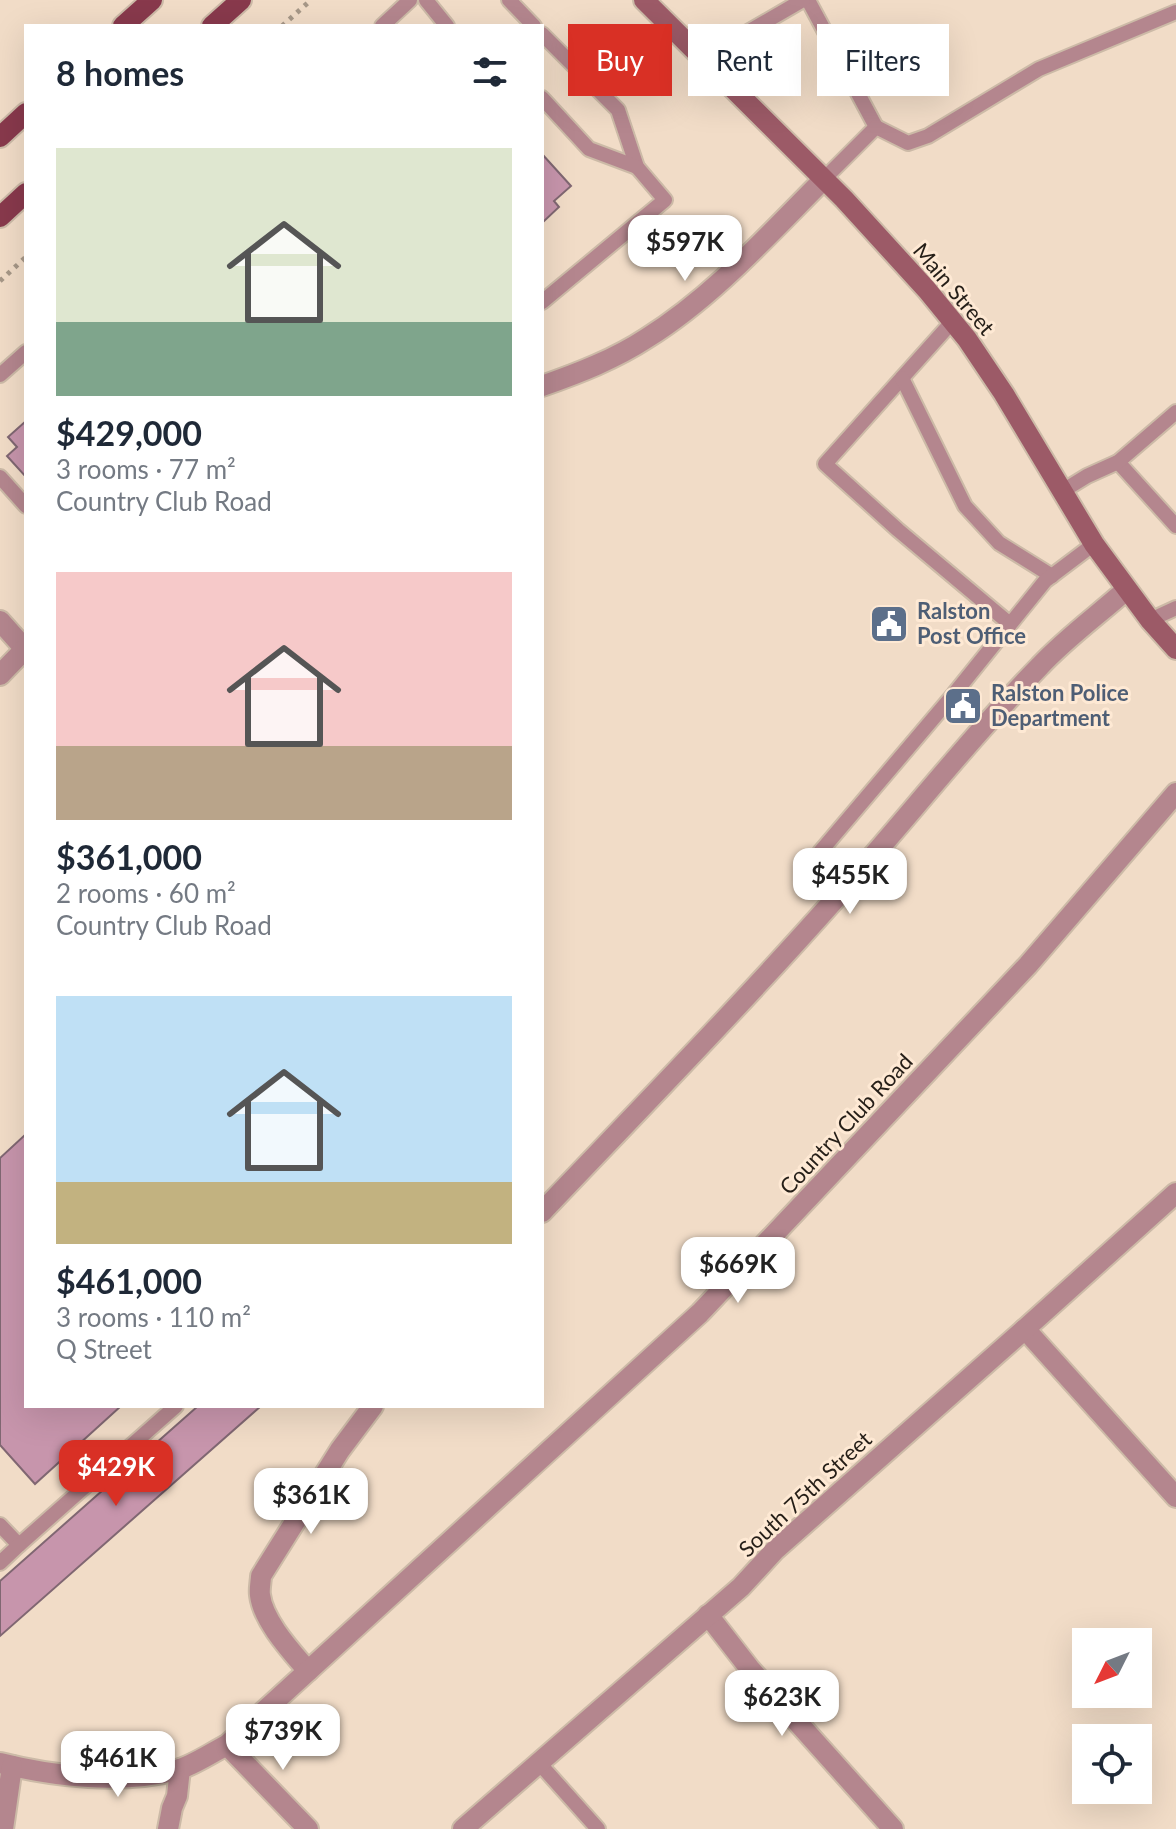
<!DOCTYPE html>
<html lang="en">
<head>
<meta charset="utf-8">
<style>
	:root { --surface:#fff; --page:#f2f2f3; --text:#1f2937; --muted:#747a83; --accent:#d93025 }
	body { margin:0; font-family:Lato,sans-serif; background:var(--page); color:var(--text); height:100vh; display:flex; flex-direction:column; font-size:30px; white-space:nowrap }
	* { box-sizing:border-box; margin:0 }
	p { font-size:26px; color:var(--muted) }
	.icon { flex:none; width:44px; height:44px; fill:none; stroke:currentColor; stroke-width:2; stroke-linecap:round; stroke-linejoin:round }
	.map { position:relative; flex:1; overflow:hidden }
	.side { position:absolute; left:24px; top:24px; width:520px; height:1384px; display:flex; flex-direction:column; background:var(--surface); border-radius:0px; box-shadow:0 8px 32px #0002 }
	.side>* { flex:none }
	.top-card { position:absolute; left:568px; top:24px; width:488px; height:72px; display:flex; gap:16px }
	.needle { width:52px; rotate:228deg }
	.fabs { position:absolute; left:1072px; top:1628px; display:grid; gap:16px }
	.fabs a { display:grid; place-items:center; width:80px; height:80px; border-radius:0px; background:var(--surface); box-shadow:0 8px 32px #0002; font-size:40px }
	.price { position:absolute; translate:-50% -68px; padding:0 18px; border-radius:16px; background:#fff; color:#222; font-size:26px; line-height:52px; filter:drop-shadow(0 2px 4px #0008) }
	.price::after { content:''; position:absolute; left:50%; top:48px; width:24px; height:18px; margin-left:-12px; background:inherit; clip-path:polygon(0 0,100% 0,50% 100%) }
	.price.current { background:var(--accent); color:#fff }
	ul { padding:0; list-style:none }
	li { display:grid; align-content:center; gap:16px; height:424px; padding:0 32px }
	li span { display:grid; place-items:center; height:248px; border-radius:0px; color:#555 }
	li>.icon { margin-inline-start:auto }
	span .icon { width:144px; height:144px; fill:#fffc; stroke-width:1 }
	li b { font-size:34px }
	h2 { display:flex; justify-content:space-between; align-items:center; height:96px; padding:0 32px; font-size:34px }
	.chip { padding:0 28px; border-radius:0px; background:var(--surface); box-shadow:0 8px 32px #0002; font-size:28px; line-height:72px }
	.chip.current { background:var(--accent); color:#fff }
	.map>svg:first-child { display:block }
	.building { fill:#c795ac; stroke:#806772; stroke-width:2 }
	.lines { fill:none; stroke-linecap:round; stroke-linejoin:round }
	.service-casing { stroke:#ccbaa7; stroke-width:18 }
	.minor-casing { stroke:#ccbaa7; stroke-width:24 }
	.secondary-casing { stroke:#ccbaa7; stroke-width:24 }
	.primary-casing { stroke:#ccbaa7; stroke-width:24 }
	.path { stroke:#a69787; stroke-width:5; stroke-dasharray:4 6; stroke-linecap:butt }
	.service { stroke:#b4868e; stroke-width:14 }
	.minor { stroke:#b4868e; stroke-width:20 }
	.secondary { stroke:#9c5a67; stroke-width:20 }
	.primary { stroke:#88394c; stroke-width:20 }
	.labels { text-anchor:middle; stroke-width:6; stroke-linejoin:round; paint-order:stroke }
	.street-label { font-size:22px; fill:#251e17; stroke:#fee9d4 }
	.service-label { font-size:22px; font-weight:bold; fill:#4e5e75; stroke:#fee9d4; text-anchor:start }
</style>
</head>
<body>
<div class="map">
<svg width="1176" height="1829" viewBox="0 0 1176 1829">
	<rect width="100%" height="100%" fill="#f1dcc7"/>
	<g class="building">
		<polygon points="542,154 571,186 554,201 559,207 542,223"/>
		<polygon points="26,421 26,477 7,456 17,447 8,437"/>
		<polygon points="26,1134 26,1406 121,1406 35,1484 0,1445 0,1158"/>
		<polygon points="198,1406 261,1406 0,1636 0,1581"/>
	</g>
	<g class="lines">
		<g class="service-casing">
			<g id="service">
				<polyline points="426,0 447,26"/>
				<polyline points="509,0 534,26"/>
				<polyline points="808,0 876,127 824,179"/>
				<polyline points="382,26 410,0"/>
				<polyline points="542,34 618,110 637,167 665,200 542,302"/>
				<polyline points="703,58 803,0"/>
				<polyline points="542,98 589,149 637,167"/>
				<polyline points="876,127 908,143 928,136 1039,69 1176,12"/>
				<polyline points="952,322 825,464 898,530 1010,624"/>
				<polyline points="0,375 26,352"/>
				<polyline points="902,378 965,506 999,543 1052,576"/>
				<polyline points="1118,462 1176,526"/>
				<polyline points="0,477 26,506"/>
				<polyline points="1061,492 1087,476 1118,462 1176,412"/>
				<polyline points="1150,620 1176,608"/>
				<polyline points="820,852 954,694 1045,581 1094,544"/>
				<polyline points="0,1525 19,1545 176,1406"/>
				<polyline points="0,1563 19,1545"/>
				<polyline points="539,1763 598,1829"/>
			</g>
		</g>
		<g class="minor-casing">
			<g id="minor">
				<path d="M542,386C579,373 615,359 647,338C714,296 768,235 824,179"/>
				<polyline points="0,621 25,649"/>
				<polyline points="0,675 26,648"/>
				<path d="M542,1212C641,1108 741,1005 836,898C905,821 968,740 1040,666C1066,638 1098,615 1126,590"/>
				<polyline points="1025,1329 1176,1497"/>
				<polyline points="708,1615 750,1669 893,1829"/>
				<path d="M308,1671C291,1651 263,1621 260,1595C259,1589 261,1581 261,1576L340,1450L373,1406"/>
				<polyline points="227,1745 308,1829"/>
				<path d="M0,1763C55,1777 122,1784 177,1770C194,1765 211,1753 227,1745L700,1313L1028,965L1176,793"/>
				<polyline points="3,1829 12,1766"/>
				<polyline points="168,1829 172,1808 177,1796 180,1769"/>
				<polyline points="463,1829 741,1587 775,1550 1025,1329 1176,1193"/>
			</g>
		</g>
		<g class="secondary-casing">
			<polyline id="secondary" points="644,0 844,199 927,290 967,339 1004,394 1094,544 1150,620 1176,649"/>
		</g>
		<g class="primary-casing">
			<g id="primary">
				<polyline points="123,26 152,0"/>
				<polyline points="212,26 241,0"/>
				<polyline points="0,137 26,113"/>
				<polyline points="0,217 26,193"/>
			</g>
		</g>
		<g class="path">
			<polyline points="282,26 311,0"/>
			<polyline points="0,281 26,257"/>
		</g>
		<use href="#service" class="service"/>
		<use href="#minor" class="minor"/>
		<use href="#secondary" class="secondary"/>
		<use href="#primary" class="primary"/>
	</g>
	<defs>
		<g id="civic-square" transform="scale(2)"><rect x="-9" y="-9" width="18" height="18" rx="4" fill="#5c6f8a" stroke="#fee9d4"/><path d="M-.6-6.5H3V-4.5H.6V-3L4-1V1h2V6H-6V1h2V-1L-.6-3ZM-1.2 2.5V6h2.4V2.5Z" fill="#fff"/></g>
	</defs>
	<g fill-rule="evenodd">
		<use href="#civic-square" x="889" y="624"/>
		<use href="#civic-square" x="963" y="706"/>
	</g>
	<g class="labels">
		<g class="street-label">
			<text transform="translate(954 289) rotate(50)" y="8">Main Street</text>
			<text transform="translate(846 1124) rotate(-47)" y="8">Country Club Road</text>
			<text transform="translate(805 1494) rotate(-43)" y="8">South 75th Street</text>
		</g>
		<g class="service-label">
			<text x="917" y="619">Ralston<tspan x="917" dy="25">Post Office</tspan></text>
			<text x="991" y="701">Ralston Police<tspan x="991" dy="25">Department</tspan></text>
		</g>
	</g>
</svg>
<div class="fabs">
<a><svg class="needle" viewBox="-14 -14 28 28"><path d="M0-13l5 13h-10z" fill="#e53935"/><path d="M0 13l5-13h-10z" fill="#747a83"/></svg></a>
<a><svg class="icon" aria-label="locate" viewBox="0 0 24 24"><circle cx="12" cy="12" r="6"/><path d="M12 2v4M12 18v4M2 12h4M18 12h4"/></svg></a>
</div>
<b class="price" style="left:685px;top:283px">$597K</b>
<b class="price" style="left:850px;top:916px">$455K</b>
<b class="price" style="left:738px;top:1305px">$669K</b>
<b class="price current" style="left:116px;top:1508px">$429K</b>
<b class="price" style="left:311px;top:1536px">$361K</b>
<b class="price" style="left:782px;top:1738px">$623K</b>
<b class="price" style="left:283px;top:1772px">$739K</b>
<b class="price" style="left:118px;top:1799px">$461K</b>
<div class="top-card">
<a class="chip current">Buy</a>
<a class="chip">Rent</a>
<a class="chip">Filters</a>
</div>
<section class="side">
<h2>8 homes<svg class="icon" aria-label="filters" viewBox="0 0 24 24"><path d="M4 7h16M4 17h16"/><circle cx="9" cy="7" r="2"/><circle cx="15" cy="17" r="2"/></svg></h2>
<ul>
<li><span style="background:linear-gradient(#dfe7d0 70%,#7fa58c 0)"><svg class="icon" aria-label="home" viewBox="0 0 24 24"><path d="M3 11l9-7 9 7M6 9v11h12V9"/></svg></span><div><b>$429,000</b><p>3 rooms · 77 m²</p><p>Country Club Road</p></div></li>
<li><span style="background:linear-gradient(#f6c9c9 70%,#b9a48a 0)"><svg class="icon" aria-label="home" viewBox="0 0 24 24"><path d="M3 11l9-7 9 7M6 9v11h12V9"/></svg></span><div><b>$361,000</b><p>2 rooms · 60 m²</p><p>Country Club Road</p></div></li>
<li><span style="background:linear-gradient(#bfe0f5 75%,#c2b280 0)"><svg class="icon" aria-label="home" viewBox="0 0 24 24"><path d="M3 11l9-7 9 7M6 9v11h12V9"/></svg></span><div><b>$461,000</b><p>3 rooms · 110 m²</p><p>Q Street</p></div></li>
</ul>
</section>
</div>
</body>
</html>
